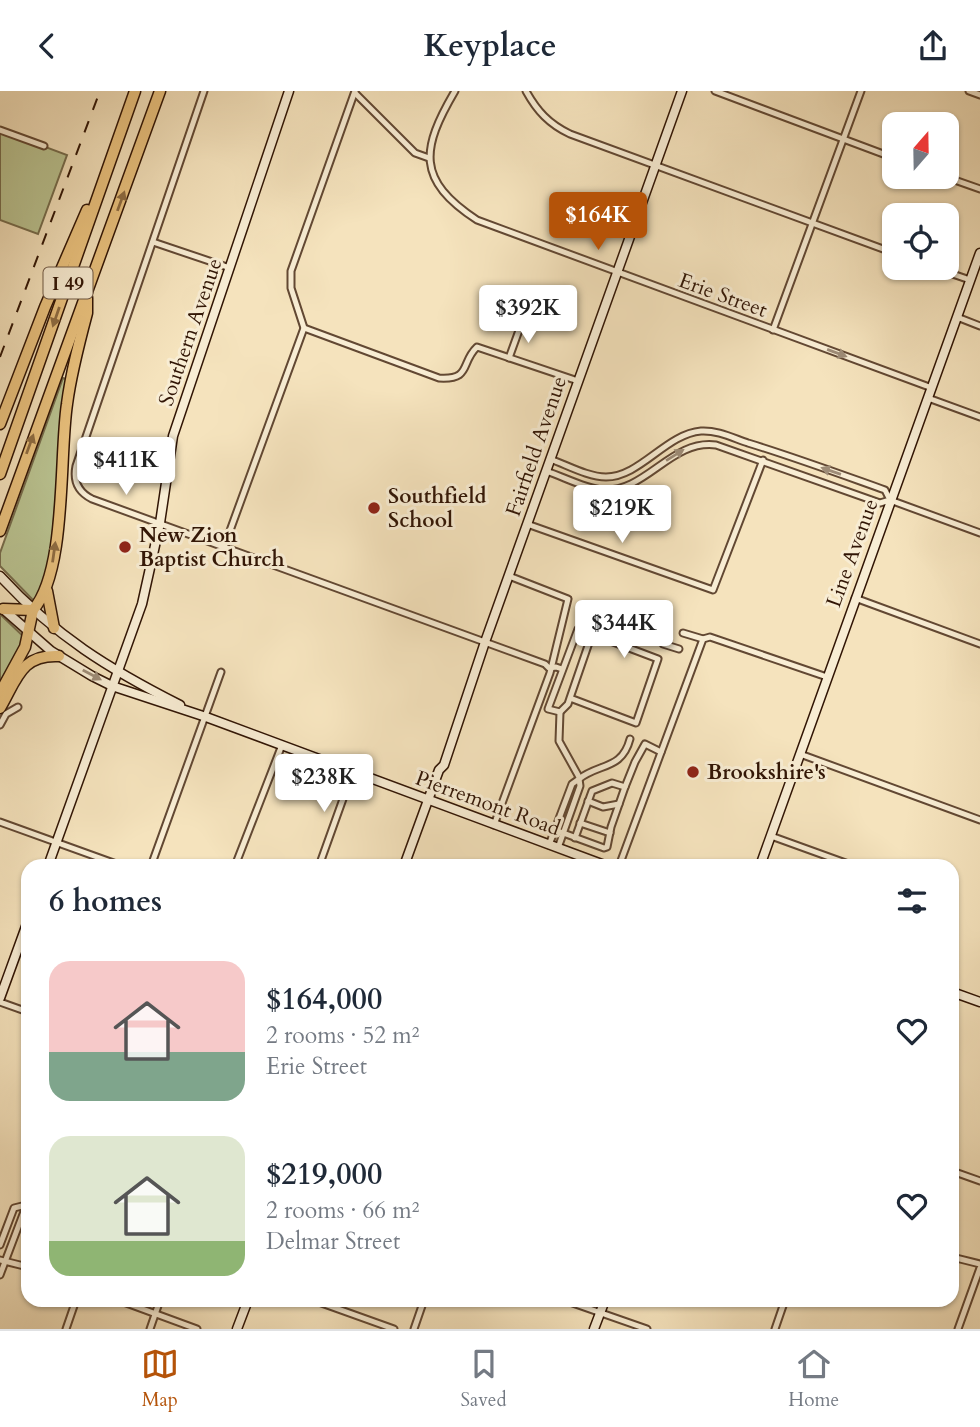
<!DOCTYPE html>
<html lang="en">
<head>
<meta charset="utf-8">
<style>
	:root { --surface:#fff; --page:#f2f2f3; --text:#1f2937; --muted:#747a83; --line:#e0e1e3; --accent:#b45309 }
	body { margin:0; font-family:Cardo,serif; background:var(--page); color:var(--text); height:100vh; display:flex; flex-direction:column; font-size:26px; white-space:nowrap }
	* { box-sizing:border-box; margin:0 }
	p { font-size:23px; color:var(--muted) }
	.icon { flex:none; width:38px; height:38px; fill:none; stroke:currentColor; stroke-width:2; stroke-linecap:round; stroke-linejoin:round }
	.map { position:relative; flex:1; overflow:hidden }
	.sheet { position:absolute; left:21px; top:768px; width:938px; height:448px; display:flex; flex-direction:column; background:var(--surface); border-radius:21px; box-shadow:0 2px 5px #0004 }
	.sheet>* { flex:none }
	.needle { width:46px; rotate:20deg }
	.buttons { position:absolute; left:882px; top:21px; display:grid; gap:14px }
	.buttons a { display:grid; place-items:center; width:77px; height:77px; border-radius:14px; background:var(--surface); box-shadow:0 2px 5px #0004; font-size:35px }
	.price { position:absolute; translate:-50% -60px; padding:0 16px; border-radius:7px; background:#fff; color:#222; font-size:23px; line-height:46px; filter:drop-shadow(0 2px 4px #0008) }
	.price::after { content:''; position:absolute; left:50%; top:42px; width:21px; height:16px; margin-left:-10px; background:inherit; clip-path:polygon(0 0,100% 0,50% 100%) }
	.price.active { background:var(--accent); color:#fff }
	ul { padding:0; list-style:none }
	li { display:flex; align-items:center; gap:21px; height:175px; padding:0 28px }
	li span { display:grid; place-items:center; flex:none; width:196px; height:140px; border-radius:21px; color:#555 }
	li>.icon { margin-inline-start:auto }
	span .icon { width:84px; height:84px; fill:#fffc; stroke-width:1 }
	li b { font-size:30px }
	h2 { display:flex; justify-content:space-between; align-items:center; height:84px; padding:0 28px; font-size:30px }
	header { display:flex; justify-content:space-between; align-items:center; height:91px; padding:0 28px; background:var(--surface); font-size:32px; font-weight:600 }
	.tabs { display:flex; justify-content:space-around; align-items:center; height:98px; border-top:2px solid var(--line); background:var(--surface); font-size:19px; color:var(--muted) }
	.tabs a { display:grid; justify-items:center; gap:4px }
	.tabs .active { color:var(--accent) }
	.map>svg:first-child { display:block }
	.green { fill:#bac492; stroke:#766c4c; stroke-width:2 }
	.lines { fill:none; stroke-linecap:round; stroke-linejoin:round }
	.street-casing { stroke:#624833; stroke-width:9 }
	.secondary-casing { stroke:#311505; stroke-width:11 }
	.highway-casing { stroke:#311505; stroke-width:13 }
	.street { stroke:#f8edd4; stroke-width:5 }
	.secondary { stroke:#f8edd4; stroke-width:8 }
	.highway { stroke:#eac27e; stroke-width:10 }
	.rail { stroke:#311505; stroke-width:2; stroke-dasharray:12 12; stroke-linecap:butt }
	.oneway { fill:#8e6c42 }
	.oneway2 { fill:#9e8c77 }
	.poi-dot { fill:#8f2418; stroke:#f8edd4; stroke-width:2.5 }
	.labels { text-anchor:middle; stroke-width:6; stroke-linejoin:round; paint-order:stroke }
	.shield { fill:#f8edd4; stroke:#6d5643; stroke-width:2 }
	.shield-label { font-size:19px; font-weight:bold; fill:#311505 }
	.street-label { font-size:21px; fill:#311505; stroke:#f8edd4 }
	.poi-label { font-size:21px; font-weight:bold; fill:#311505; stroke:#f8edd4; text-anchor:start }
</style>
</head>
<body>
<header><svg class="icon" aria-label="back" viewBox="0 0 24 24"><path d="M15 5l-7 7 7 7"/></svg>Keyplace<svg class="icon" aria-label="share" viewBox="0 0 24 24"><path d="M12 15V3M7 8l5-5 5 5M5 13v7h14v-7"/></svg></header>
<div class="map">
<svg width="980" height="1238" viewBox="0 0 980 1238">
	<rect width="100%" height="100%" fill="#f5e3bd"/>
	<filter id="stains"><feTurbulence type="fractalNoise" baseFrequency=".00286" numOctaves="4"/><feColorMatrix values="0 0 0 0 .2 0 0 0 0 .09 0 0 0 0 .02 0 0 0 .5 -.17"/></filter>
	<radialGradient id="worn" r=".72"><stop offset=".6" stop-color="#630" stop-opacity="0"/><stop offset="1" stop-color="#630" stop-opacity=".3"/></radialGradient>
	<g class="green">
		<polygon points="0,39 67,64 38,143 0,129"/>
		<polygon points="63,287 66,288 50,472 45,491 34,510 0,475 0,462"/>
		<polygon points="0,523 25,547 0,596"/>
	</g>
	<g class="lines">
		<g class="street-casing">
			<g id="street">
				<path d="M204,0L76,375C73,390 78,401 92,408L545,573L549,577L556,576L562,578"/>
				<path d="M455,0C421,58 416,89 477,129L932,297"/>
				<path d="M526,0C537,20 549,33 570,43L894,162"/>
				<polyline points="715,0 894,67"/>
				<polyline points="969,0 980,4"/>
				<polyline points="355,2 415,62 429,67"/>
				<polyline points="0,39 44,55"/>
				<polyline points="946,86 980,98"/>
				<polyline points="153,151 230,177"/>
				<polyline points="935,177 970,189"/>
				<polyline points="957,226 980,235"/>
				<path d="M304,237L439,287C472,289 460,272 477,256L578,290"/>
				<polyline points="773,239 861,0"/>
				<polyline points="509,267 522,231"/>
				<polyline points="928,307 980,326"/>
				<path d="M550,368C567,374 588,386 606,386C640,386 666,343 701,340C717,339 733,347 748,352C794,366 840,383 885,399L890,409"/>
				<path d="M546,380C564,386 584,397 602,399C646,402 671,348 716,354L880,412L890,409L980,442"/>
				<polyline points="527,433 713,499 763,369"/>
				<polyline points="224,456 304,237 291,197 291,180 355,0"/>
				<polyline points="855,507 980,553"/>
				<polyline points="683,542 703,548"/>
				<polyline points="663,553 679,558"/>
				<polyline points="570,607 636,632 658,568 592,543 570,607 568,613 560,621 548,618 578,538"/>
				<polyline points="560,621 559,650 579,686"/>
				<polyline points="0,634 6,623 18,616"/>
				<polyline points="800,663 980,729"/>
				<path d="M579,688C599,672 622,679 630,648"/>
				<polyline points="588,710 603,716 619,713"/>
				<polyline points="0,731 122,775"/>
				<polyline points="580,732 610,742"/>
				<polyline points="494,734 550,582 568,508 509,485"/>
				<polyline points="555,739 604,757 607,756 611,736 625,696 635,671 645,653 661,661"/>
				<polyline points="771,745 854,775"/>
				<polyline points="575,747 592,700 612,692 625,696"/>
				<polyline points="549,754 572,693 579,688 580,695 558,757"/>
				<polyline points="151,775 221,581"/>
				<polyline points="235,775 282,654"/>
				<polyline points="319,775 353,680"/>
				<polyline points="619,775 703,548 710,546 827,586"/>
				<polyline points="0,911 28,921"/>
				<polyline points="952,1080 980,1090"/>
				<polyline points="0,1154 14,1117 26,1114"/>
				<polyline points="952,1166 980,1173"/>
				<polyline points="0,1169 28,1176"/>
				<polyline points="0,1184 28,1110"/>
				<polyline points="118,1209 197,1238"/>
				<polyline points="313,1209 394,1238"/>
				<polyline points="564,1209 647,1238"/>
				<polyline points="66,1238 76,1209"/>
				<polyline points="150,1238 160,1209"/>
				<polyline points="414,1238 424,1209"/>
				<polyline points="775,1238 785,1209"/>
				<polyline points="958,1238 980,1177"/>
			</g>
		</g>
		<g class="secondary-casing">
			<g id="secondary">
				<path d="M0,485C55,545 109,578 180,614"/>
				<polyline points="3,518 51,560 92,585 112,595 206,626 607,775"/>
				<polyline points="48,775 142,513 160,432 173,345 289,0"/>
				<polyline points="404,775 439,679 444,674 485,551 682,0"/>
				<polyline points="760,775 980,162"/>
				<polyline points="952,901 980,911"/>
				<polyline points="0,907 28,830"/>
				<polyline points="237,1238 248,1209"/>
				<polyline points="594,1238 605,1209"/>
			</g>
		</g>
		<g class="highway-casing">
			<g id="highway">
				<polyline points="0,333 45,216 87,119"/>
				<polyline points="0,383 135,0"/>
				<polyline points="0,440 160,0"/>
				<polyline points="47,500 54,537"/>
				<path d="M3,518L33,519C67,480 59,365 67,313C71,282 79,252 87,222V207"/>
				<polyline points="0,602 25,556 33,519"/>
				<path d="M0,617C17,588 21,563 59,565"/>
			</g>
		</g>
		<use href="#street" class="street"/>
		<use href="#secondary" class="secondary"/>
		<use href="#highway" class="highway"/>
		<polyline class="rail" points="0,266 100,0"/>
	</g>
	<defs><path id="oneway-solid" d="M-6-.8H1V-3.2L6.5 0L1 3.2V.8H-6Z" transform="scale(1.75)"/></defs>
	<g class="oneway">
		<use href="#oneway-solid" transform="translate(121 110) rotate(-70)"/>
		<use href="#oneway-solid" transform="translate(56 226) rotate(109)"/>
		<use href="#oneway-solid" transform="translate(30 353) rotate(-70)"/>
		<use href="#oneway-solid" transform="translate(54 461) rotate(-82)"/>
	</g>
	<g class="oneway2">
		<use href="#oneway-solid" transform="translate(837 262) rotate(20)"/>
		<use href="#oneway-solid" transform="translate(675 364) rotate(-32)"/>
		<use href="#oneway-solid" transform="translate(831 380) rotate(-161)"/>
		<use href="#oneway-solid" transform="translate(92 584) rotate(28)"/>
	</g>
	<g class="poi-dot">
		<circle cx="374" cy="417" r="7"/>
		<circle cx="125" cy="456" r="7"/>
		<circle cx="693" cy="681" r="7"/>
	</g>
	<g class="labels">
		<rect class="shield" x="43.5" y="176.5" width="49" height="31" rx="5"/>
		<g class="shield-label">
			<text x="68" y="199">I 49</text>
		</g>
		<g class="street-label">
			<text transform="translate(723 204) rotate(20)" y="7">Erie Street</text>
			<text transform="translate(190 241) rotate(-71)" y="7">Southern Avenue</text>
			<text transform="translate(536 355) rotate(-71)" y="7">Fairfield Avenue</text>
			<text transform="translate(852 462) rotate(-70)" y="7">Line Avenue</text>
			<text transform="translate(488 712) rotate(20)" y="7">Pierremont Road</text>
		</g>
		<g class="poi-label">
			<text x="388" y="412">Southfield<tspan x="388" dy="24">School</tspan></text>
			<text x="139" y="451">New Zion<tspan x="139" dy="24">Baptist Church</tspan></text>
			<text x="707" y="688">Brookshire's</text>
		</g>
	</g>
	<rect width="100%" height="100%" filter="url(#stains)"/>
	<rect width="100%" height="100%" fill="url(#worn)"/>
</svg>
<div class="buttons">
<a><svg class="needle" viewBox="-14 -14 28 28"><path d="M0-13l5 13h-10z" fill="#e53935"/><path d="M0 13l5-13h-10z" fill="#747a83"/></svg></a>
<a><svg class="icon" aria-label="locate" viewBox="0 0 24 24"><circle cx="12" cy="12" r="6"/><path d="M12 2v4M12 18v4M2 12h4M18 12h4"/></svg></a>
</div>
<b class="price active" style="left:598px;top:161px">$164K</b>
<b class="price" style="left:528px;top:254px">$392K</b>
<b class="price" style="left:126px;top:406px">$411K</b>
<b class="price" style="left:622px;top:454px">$219K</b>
<b class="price" style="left:624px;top:569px">$344K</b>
<b class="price" style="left:324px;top:723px">$238K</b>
<section class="sheet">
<h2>6 homes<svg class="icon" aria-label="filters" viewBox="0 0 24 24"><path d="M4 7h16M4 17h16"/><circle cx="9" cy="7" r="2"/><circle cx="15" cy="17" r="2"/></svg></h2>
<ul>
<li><span style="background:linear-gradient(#f6c9c9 65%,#7fa58c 0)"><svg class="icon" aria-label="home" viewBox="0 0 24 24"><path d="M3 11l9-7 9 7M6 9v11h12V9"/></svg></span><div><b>$164,000</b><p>2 rooms · 52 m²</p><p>Erie Street</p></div><svg class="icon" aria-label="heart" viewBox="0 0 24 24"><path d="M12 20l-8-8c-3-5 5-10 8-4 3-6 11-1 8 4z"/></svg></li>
<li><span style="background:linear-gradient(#dfe7d0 75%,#8fb573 0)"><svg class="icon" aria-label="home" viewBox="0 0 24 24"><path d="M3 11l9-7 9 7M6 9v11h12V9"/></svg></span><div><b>$219,000</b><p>2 rooms · 66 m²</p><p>Delmar Street</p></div><svg class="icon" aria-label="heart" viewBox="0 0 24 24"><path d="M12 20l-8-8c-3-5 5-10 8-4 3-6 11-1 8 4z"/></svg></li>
</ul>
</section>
</div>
<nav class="tabs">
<a class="active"><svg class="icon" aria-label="map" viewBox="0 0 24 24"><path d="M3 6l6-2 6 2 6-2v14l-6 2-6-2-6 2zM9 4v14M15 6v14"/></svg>Map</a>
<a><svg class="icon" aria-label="saved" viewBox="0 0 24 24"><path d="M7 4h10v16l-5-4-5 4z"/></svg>Saved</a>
<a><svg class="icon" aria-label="home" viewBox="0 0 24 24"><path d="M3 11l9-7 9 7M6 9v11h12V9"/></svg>Home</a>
</nav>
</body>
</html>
